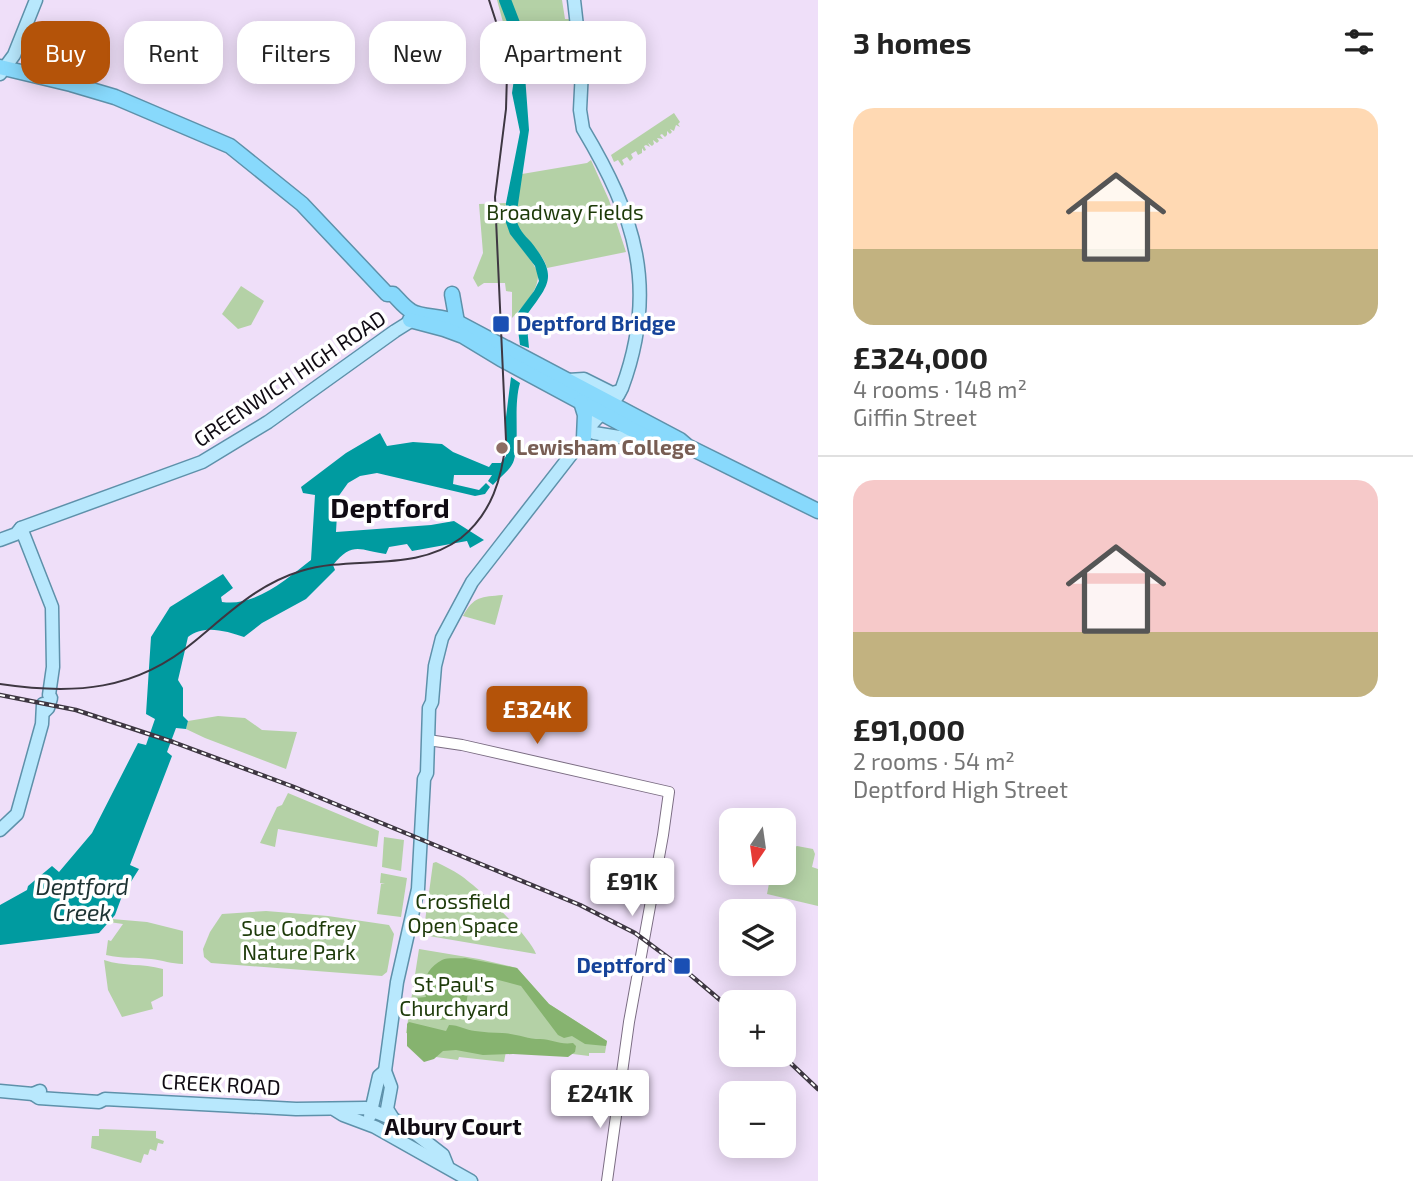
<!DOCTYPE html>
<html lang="en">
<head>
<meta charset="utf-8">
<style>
	:root { --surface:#fff; --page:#f6f6f6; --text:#222; --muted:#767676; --line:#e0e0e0; --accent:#b45309 }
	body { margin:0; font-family:"Exo 2",sans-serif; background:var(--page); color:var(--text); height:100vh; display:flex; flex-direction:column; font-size:26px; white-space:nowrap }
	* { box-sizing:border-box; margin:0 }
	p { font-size:23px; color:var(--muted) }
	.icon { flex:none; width:38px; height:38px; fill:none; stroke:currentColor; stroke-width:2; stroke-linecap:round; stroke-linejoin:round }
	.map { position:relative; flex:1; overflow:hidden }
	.side { display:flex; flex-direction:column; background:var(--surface); width:595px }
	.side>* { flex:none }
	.banner { position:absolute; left:21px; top:21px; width:665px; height:63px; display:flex; gap:14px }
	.needle { width:46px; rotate:193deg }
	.controls { position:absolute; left:719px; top:808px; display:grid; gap:14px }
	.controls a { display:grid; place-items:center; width:77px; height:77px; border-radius:14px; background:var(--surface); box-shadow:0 4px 18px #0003; font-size:35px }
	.price { position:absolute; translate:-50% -60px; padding:0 16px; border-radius:7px; background:#fff; color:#222; font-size:23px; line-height:46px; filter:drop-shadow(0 2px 4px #0008) }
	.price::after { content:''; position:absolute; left:50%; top:42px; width:21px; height:16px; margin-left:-10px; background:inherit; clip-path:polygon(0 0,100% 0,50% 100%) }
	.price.selected { background:var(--accent); color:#fff }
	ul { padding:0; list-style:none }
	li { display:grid; align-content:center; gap:14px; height:371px; padding:0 35px }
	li+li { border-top:2px solid var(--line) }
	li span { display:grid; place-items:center; height:217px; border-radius:21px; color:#555 }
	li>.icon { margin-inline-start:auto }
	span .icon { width:126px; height:126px; fill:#fffc; stroke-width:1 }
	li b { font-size:30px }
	h2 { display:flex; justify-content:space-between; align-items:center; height:84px; padding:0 35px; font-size:30px }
	.tag { padding:0 24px; border-radius:21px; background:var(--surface); box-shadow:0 4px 18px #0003; font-size:24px; line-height:63px }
	.tag.selected { background:var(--accent); color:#fff }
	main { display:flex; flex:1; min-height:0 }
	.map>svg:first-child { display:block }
	.green { fill:#b4d1a6 }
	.forest { fill:#86b36f }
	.water { fill:#009ba0 }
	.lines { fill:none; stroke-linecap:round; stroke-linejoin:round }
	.river { stroke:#009ba0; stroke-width:12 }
	.minor-casing { stroke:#7a6c82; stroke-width:12 }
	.major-casing { stroke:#5e91aa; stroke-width:15 }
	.highway-casing { stroke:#5e91aa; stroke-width:17 }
	.minor { stroke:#fff; stroke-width:10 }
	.major { stroke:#b8e8fd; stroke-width:12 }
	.highway { stroke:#88d9fc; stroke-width:14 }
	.tram { stroke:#3e3742; stroke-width:2 }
	.rail-casing { stroke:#3e3742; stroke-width:4.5 }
	.rail { stroke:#fff; stroke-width:2; stroke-dasharray:5; stroke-linecap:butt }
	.transit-dot { fill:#1a4fb4; stroke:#fff; stroke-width:2.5 }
	.education-dot { fill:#8d6e63; stroke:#fff; stroke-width:2.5 }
	.labels { text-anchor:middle; stroke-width:7; stroke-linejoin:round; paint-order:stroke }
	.park-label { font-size:21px; fill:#1d3a09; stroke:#fff }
	.transit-label { font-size:21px; font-weight:bold; fill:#164399; stroke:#fff; text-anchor:start }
	.street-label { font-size:21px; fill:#100b13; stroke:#fff }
	.education-label { font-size:21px; font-weight:bold; fill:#785e54; stroke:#fff; text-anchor:start }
	.water-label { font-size:23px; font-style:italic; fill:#1e3434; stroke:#fff }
	.neighbourhood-label { font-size:23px; font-weight:bold; fill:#100b13; stroke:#fff }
	.district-label { font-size:28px; font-weight:bold; fill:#100b13; stroke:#fff }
</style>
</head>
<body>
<main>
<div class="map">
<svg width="818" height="1181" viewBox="0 0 818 1181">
	<rect width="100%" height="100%" fill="#efdff9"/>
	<g class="green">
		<polygon points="497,0 562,0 565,19 569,19 571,40 507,37"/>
		<polygon points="674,113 680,122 678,124 680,127 676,125 674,131 670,129 672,132 670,134 667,131 667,135 665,137 662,134 660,135 663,139 657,138 659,141 657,143 653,140 654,144 652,146 648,143 650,147 646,145 644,146 646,150 644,151 642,148 642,153 638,155 636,151 631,154 633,158 630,161 627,157 622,160 624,164 622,166 618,160 614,162 611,155"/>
		<path d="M591,160L609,200L626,252L547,268C542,249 520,239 516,220C513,206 520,187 522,174L587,163Z"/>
		<path d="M506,203C501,237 526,246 538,273C539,291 524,305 512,318V292L506,291L505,283H484L478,287L473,278L483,253L479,204Z"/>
		<polygon points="241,286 264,301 251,325 238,329 222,314"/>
		<path d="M503,595L495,625L463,616C474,596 481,597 503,595Z"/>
		<polygon points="218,716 245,718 262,730 297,732 286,769 205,738 186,729 188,721"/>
		<polygon points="288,793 379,831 377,847 278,829 275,847 260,843 277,807 282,805"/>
		<polygon points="384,837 404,840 401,871 382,867"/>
		<polygon points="797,846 813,849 815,854 812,867 818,869 818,906 767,894 771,873 784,873 784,853"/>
		<path d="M436,862C444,866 453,870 460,875C479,888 529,935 536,954L423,935L427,907H435V902L428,900L433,863Z"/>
		<polygon points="381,873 407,878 401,917 377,914 381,884 385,884 380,883"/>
		<polygon points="266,911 328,916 389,925 394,934 387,972 382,976 211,963 204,957 203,949 210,932 222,914"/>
		<path d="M112,919L147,922L183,931V964C172,964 162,960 151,959C133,957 124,959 106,955L108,940L111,941L123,924L109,922Z"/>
		<polygon points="419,949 479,959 517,968 549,1004 607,1041 605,1053 589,1053 589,1056 507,1046 504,1062 459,1057 458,1060 436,1057 438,1038 406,1033"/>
		<path d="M104,960C125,967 141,963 163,969V996L151,1002L153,1009L122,1017L108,990Z"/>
		<polygon points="99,1129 156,1131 156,1138 164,1141 163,1144 158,1143 156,1151 150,1149 148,1155 144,1154 141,1163 91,1148 92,1136 99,1136"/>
	</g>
	<g class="forest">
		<path d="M465,958L517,968L549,1004L607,1041L606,1046L585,1044L572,1036L564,1038L558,1035L521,986L483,976L469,985L465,1013C443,1024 432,1020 410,1012L414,998L426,997C421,982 427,968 442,960C448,957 459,959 465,958Z"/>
		<path d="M409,1022L446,1031L449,1025C459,1025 466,1030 475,1031C484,1032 494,1033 502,1033C514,1033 527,1039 540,1039C552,1039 559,1045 573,1043L576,1046L575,1052L568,1057L513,1054L483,1055L456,1050L443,1051L434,1059L424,1062L407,1046V1024Z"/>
	</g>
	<g class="water">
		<path d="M515,11L522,34L529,130L516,218C518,228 524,235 531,242C559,277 549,284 526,316L529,348L520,345L516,315L534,291L539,281L535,266L510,234L505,220L506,203L520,132L512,93L514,79L511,36L506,14Z"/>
		<path d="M511,377L520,383C513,407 520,440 514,460C511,470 499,478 493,485L488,481L492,475H454L453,484L479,490L486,483L490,487L485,494L475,496L377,473L360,476L348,483L338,497L336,532L431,525L454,521L484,540L470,548L467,541L412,551L407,544L389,547L386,554C361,551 353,540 333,565L335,570L306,599L262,623L244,637C227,631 203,624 188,637L178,680L183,688V716L188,721L186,729L176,728L167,752L172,756L130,865L139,869L122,896L115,915L99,933L0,945V905L27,890L28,886L52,866L59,872L92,833L138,743L146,745L155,719L146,714L151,637L170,607L223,574L233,588L221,597L222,602C256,607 286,579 311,560L315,495L303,493L301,487L346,453L380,433L387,446L413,442L442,444L453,452L489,467L492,463H501L506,456V417Z"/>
	</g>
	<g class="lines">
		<polyline class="river" points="505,0 515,26"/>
		<g class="minor-casing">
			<polyline id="minor" points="428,740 462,745 669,792 663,835 629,1022 607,1181"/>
		</g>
		<g class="major-casing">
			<g id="major">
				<polyline points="0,74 14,55 36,0"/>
				<polyline points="568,380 584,379 612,393 620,391"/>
				<polyline points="594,433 638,440 649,438"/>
				<polyline points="21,528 52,607 53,667 49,695 51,698 48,708 45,711"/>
				<polyline points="0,540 16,534 21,528 202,462 268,422 395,331 419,316"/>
				<polyline points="0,830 17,814 42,724 43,704"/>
				<polyline points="0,1091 33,1094 40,1091"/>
				<polyline points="33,1094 39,1098 99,1102 105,1099 296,1109 366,1108 402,1123 443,1155 447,1165"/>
				<polyline points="335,1110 343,1115 375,1127 471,1181"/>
				<polyline points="370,1116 379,1076 385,1071"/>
				<path d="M392,1117L387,1109L391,1087L385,1071L397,982L418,889L424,779L427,773L429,708L432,702L435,666L442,638L472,582L584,438C592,416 613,409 622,388C659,288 635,216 583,129L580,110L582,70L574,0"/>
			</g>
		</g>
		<g class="highway-casing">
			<g id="highway">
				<path d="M0,67L71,84L115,97L230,146L302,204L387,294H393C399,300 404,307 411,311C420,317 442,316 457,322L680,440L687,446L818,511"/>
				<polyline points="452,294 457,322"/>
				<polyline points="410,320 444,329 463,336 501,359 631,429 649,438 682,446"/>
				<polyline points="581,402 585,415 584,438"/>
			</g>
		</g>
		<use href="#minor" class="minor"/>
		<use href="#major" class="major"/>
		<use href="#highway" class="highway"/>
		<path class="tram" d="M0,684C74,695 136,691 195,641C229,613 258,584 301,571C353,555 415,573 461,538C492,513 502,478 506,440L495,197L506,109L507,74L500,34L489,0"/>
		<g class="rail-casing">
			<g id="rail">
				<polyline points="0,695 76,710 173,742 294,787 580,905 635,933 681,967 732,1010"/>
				<polyline points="782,1055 818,1089"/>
			</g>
		</g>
		<use href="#rail" class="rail"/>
	</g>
	<g class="transit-dot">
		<rect x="492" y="315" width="18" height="18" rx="3.5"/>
		<rect x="673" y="957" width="18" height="18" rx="3.5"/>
	</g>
	<circle class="education-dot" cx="502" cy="448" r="7"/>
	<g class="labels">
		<g class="park-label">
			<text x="565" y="220">Broadway Fields</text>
			<text x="463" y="909">Crossfield<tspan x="463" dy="24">Open Space</tspan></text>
			<text x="299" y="936">Sue Godfrey<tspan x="299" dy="24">Nature Park</tspan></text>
			<text x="454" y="992">St Paul's<tspan x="454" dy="24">Churchyard</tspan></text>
		</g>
		<g class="transit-label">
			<text x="517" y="331">Deptford Bridge</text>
			<text x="666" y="973" text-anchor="end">Deptford</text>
		</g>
		<g class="street-label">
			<text transform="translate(290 379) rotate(-34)" y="7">GREENWICH HIGH ROAD</text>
			<text transform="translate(221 1085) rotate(3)" y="7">CREEK ROAD</text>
		</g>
		<g class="education-label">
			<text x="516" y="455">Lewisham College</text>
		</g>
		<g class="water-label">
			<text x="82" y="895">Deptford<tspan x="82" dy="26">Creek</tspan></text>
		</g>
		<g class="neighbourhood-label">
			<text x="453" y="1135">Albury Court</text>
		</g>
		<g class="district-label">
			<text x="390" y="518">Deptford</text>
		</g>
	</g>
</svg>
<div class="controls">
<a><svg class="needle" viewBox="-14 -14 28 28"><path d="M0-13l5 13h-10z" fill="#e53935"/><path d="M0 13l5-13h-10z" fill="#767676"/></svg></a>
<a><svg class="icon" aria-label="layers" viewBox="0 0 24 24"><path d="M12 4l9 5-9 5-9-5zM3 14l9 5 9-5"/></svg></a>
<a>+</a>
<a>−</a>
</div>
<b class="price selected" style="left:537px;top:746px">£324K</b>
<b class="price" style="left:632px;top:918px">£91K</b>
<b class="price" style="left:600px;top:1130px">£241K</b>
<div class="banner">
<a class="tag selected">Buy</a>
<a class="tag">Rent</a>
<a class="tag">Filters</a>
<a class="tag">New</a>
<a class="tag">Apartment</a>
</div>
</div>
<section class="side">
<h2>3 homes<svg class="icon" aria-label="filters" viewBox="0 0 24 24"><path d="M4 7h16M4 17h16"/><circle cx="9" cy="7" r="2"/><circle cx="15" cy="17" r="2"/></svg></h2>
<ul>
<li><span style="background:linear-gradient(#ffd9b3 65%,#c2b280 0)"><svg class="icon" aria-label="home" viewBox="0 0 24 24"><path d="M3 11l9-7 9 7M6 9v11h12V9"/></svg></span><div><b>£324,000</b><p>4 rooms · 148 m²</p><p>Giffin Street</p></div></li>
<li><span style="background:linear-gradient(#f6c9c9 70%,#c2b280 0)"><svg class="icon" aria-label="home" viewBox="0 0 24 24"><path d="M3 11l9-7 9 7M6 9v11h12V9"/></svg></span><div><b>£91,000</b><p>2 rooms · 54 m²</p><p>Deptford High Street</p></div></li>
</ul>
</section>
</main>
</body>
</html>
